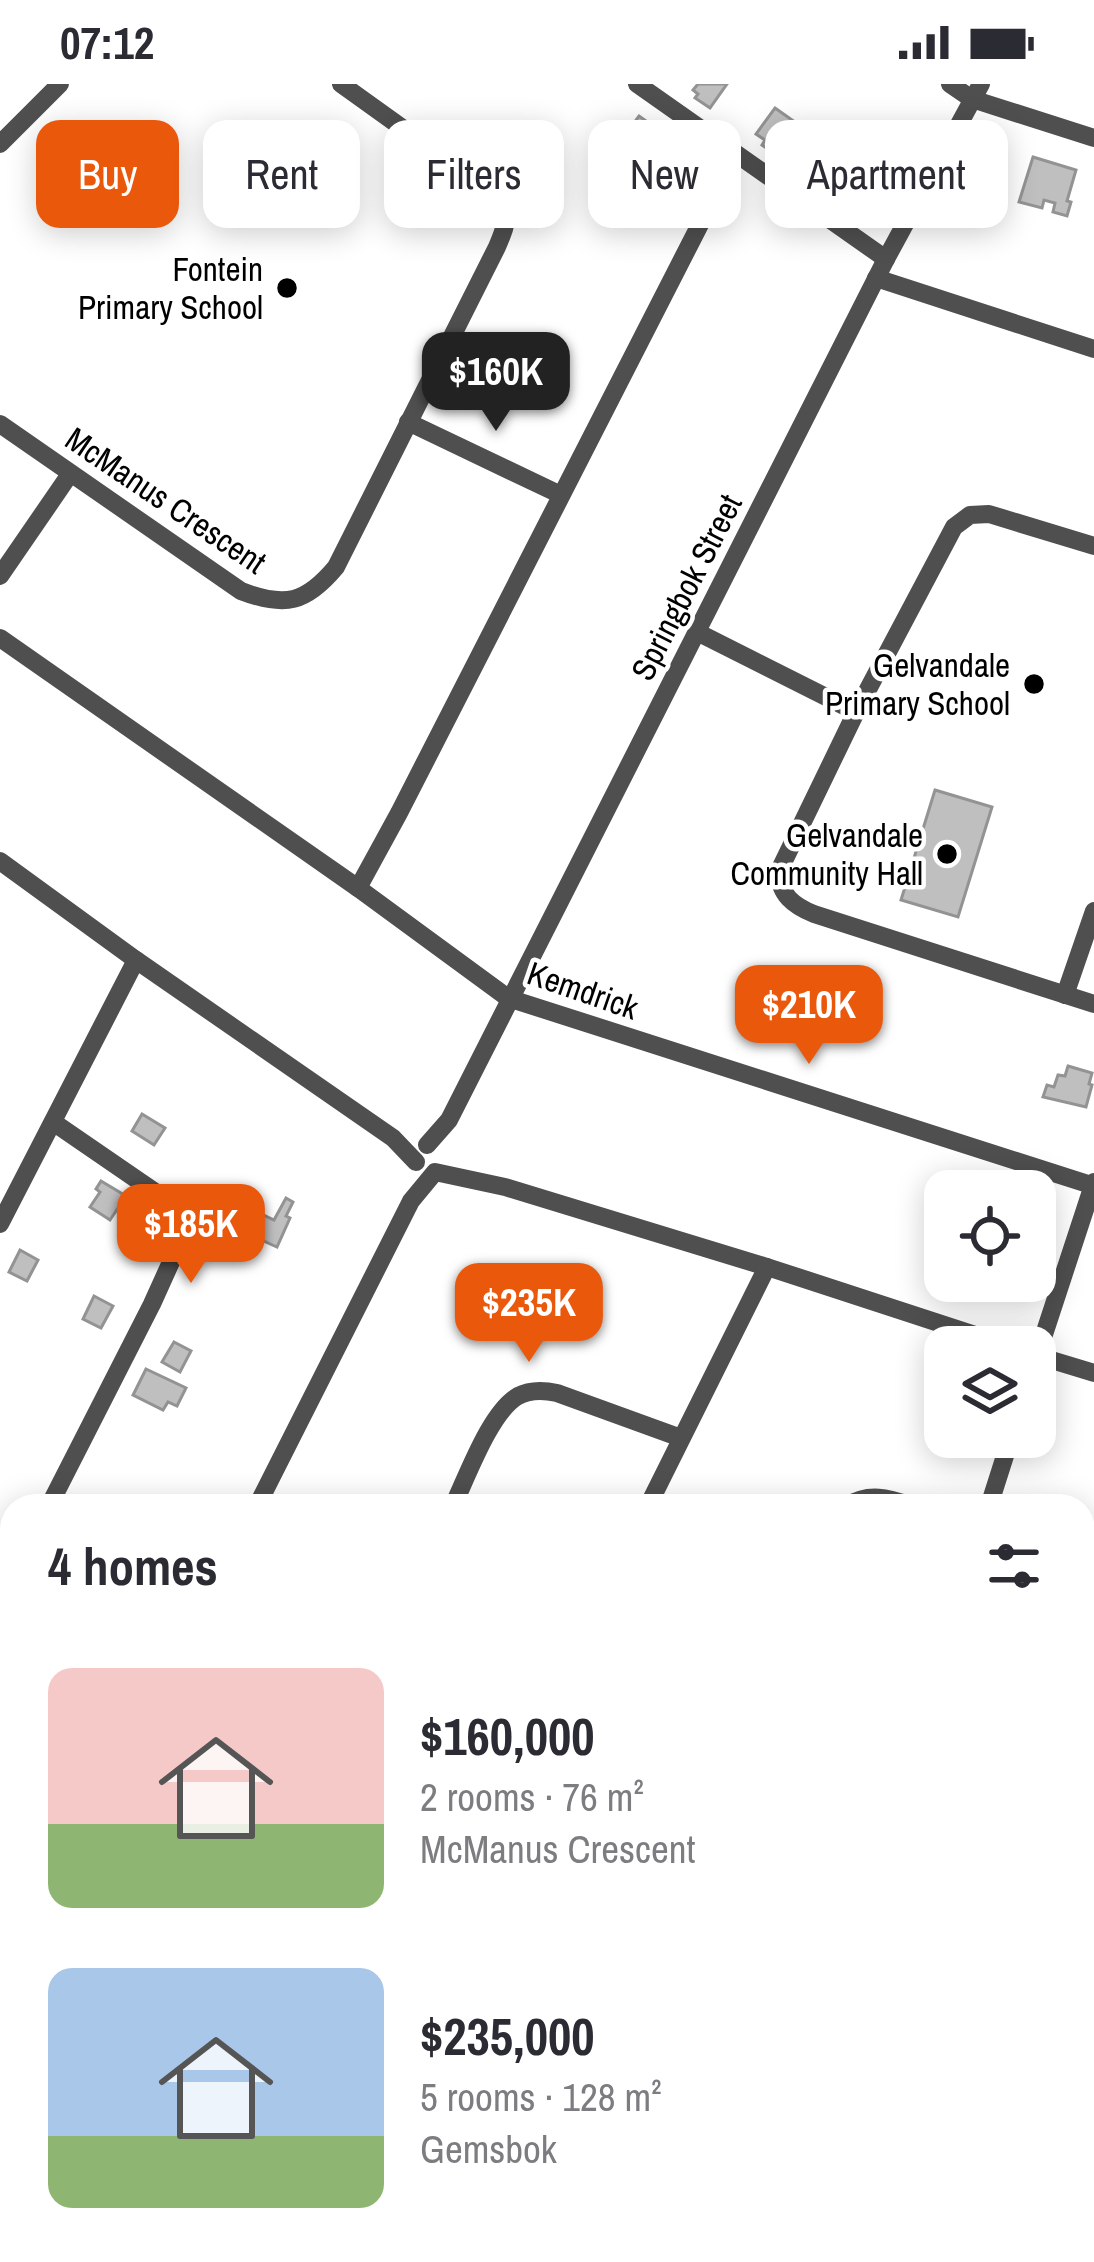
<!DOCTYPE html>
<html lang="en">
<head>
<meta charset="utf-8">
<style>
	:root { --surface:#fff; --page:#f2f2f3; --text:#2b2b33; --muted:#7c7c81; --accent:#ea580c }
	body { margin:0; font-family:"Archivo Narrow",sans-serif; background:var(--page); color:var(--text); height:100vh; display:flex; flex-direction:column; font-size:45px; white-space:nowrap }
	* { box-sizing:border-box; margin:0 }
	p { font-size:39px; color:var(--muted) }
	.icon { flex:none; width:66px; height:66px; fill:none; stroke:currentColor; stroke-width:2; stroke-linecap:round; stroke-linejoin:round }
	.map { position:relative; flex:1; overflow:hidden }
	.panel { position:absolute; left:0px; top:1410px; width:1095px; height:768px; display:flex; flex-direction:column; background:var(--surface); border-radius:36px 36px 0 0; box-shadow:0 6px 30px #0003 }
	.panel>* { flex:none }
	.guide { position:absolute; left:36px; top:36px; width:1023px; height:108px; display:flex; gap:24px }
	.buttons { position:absolute; left:924px; top:1086px; display:grid; gap:24px }
	.buttons a { display:grid; place-items:center; width:132px; height:132px; border-radius:24px; background:var(--surface); box-shadow:0 6px 30px #0003; font-size:60px }
	.price { position:absolute; translate:-50% -102px; padding:0 27px; border-radius:24px; background:var(--accent); color:#fff; font-size:39px; line-height:78px; filter:drop-shadow(0 3px 6px #0008) }
	.price::after { content:''; position:absolute; left:50%; top:72px; width:36px; height:27px; margin-left:-18px; background:inherit; clip-path:polygon(0 0,100% 0,50% 100%) }
	.price.selected { background:#222; color:#fff }
	ul { padding:0; list-style:none }
	li { display:flex; align-items:center; gap:36px; height:300px; padding:0 48px }
	li span { display:grid; place-items:center; flex:none; width:336px; height:240px; border-radius:24px; color:#555 }
	li>.icon { margin-inline-start:auto }
	span .icon { width:144px; height:144px; fill:#fffc; stroke-width:1 }
	li b { font-size:51px }
	h2 { display:flex; justify-content:space-between; align-items:center; height:144px; padding:0 48px; font-size:51px }
	.tag { padding:0 42px; border-radius:24px; background:var(--surface); box-shadow:0 6px 30px #0003; font-size:42px; line-height:108px }
	.tag.selected { background:var(--accent); color:#fff }
	.status { display:flex; justify-content:space-between; align-items:center; height:84px; padding:0 60px; background:var(--surface); direction:ltr }
	.status svg { height:33px; fill:currentColor }
	.map>svg:first-child { display:block }
	.green { fill:#d6d6d6 }
	.building { fill:#bfbfbf; stroke:#939393; stroke-width:3 }
	.lines { fill:none; stroke-linecap:round; stroke-linejoin:round }
	.minor { stroke:#4f4f4f; stroke-width:18 }
	.poi-dot { fill:#000; stroke:#fff; stroke-width:4.5 }
	.labels { text-anchor:middle; stroke-width:9; stroke-linejoin:round; paint-order:stroke }
	.poi-label { font-size:33px; fill:#000; stroke:#fff; text-anchor:end }
	.street-label { font-size:33px; fill:#000; stroke:#fff }
</style>
</head>
<body>
<div class="status"><b>07:12</b><svg viewBox="0 0 49 12"><path d="M0 12V9h3v3zM5 12V6h3v6zM10 12V3h3v9zM15 12V0h3v12zM26 1h20v11H26zM47 4h2v5h-2z"/></svg></div>
<div class="map">
<svg width="1094" height="2178" viewBox="0 0 1094 2178">
	<rect width="100%" height="100%" fill="#fff"/>
	<polygon class="green" points="1083,1487 1094,1491 1094,1723 1088,1767 1083,1777"/>
	<g class="building">
		<polygon points="698,0 727,0 710,24 695,14 698,10 693,6"/>
		<polygon points="775,24 795,38 773,69 762,61 765,56 756,50"/>
		<polygon points="639,32 660,47 635,82 623,73 629,65 620,58"/>
		<polygon points="811,40 819,46 816,52 823,56 816,66 821,69 805,92 794,84 799,77 790,71"/>
		<polygon points="681,60 687,71 690,69 700,88 670,108 653,76"/>
		<polygon points="1033,73 1076,86 1067,117 1071,118 1067,132 1053,128 1055,119 1044,116 1042,124 1019,118"/>
		<polygon points="935,706 992,723 958,833 901,816"/>
		<polygon points="1068,982 1092,989 1089,1000 1092,1001 1086,1023 1043,1013 1047,1001 1054,1003 1058,991 1065,992"/>
		<polygon points="142,1030 165,1044 154,1061 132,1047"/>
		<polygon points="101,1097 126,1112 110,1136 90,1123 100,1108 96,1105"/>
		<polygon points="286,1114 293,1118 286,1132 290,1134 277,1163 233,1143 241,1125 247,1123 274,1136"/>
		<polygon points="20,1166 38,1176 27,1197 9,1188"/>
		<polygon points="94,1212 113,1222 101,1244 83,1235"/>
		<polygon points="174,1258 191,1267 180,1288 162,1278"/>
		<polygon points="146,1285 186,1304 177,1322 168,1318 163,1326 133,1311"/>
		<polygon points="679,2166 745,2166 747,2171 732,2178 653,2178"/>
	</g>
	<g class="lines">
		<g class="minor">
			<polyline points="637,0 886,175"/>
			<polyline points="950,0 972,15 1094,54"/>
			<polyline points="0,60 60,0"/>
			<polyline points="876,194 1094,265"/>
			<polyline points="408,338 561,411"/>
			<path d="M0,340L241,507C285,524 306,519 336,483L497,163C510,133 511,126 486,104L341,0"/>
			<path d="M1094,462L989,430L970,431L954,443L856,628L779,787C779,811 794,822 814,830L1094,920"/>
			<polyline points="0,492 70,390"/>
			<polyline points="697,548 856,628"/>
			<polyline points="0,554 358,804 508,914 1094,1102"/>
			<polyline points="0,777 136,876 393,1054 416,1078"/>
			<polyline points="358,804 399,729 736,70"/>
			<polyline points="1065,911 1094,827"/>
			<polyline points="427,1061 449,1036 886,175 981,0"/>
			<polyline points="0,1140 136,876"/>
			<polyline points="1035,1271 1094,1289"/>
			<polyline points="1035,1278 1094,1098"/>
			<polyline points="49,1422 152,1220 185,1147 183,1135 171,1119 53,1038"/>
			<polyline points="257,1422 411,1117 435,1088 505,1103 767,1183 1012,1263"/>
			<path d="M453,1422C467,1393 490,1328 518,1312C531,1305 544,1306 557,1309L681,1354"/>
			<polyline points="648,1422 767,1183"/>
			<path d="M847,1422C869,1408 888,1414 912,1422"/>
			<polyline points="989,1422 1011,1353"/>
			<polyline points="1083,1477 1094,1480"/>
			<polyline points="0,1518 12,1494"/>
			<polyline points="0,1637 12,1640"/>
			<polyline points="1092,1807 1094,1794"/>
			<polyline points="0,1832 12,1836"/>
			<polyline points="0,1922 12,1903"/>
			<polyline points="1083,1983 1094,1986"/>
			<polyline points="1029,2166 1066,2178"/>
		</g>
	</g>
	<g class="poi-dot">
		<circle cx="287" cy="204" r="12"/>
		<circle cx="1034" cy="600" r="12"/>
		<circle cx="947" cy="770" r="12"/>
	</g>
	<g class="labels">
		<g class="poi-label">
			<text x="263" y="197">Fontein<tspan x="263" dy="38">Primary School</tspan></text>
			<text x="1010" y="593">Gelvandale<tspan x="1010" dy="38">Primary School</tspan></text>
			<text x="923" y="763">Gelvandale<tspan x="923" dy="38">Community Hall</tspan></text>
		</g>
		<g class="street-label">
			<text transform="translate(166 416) rotate(34)" y="12">McManus Crescent</text>
			<text transform="translate(686 503) rotate(-63)" y="12">Springbok Street</text>
			<text transform="translate(583 906) rotate(19)" y="12">Kemdrick</text>
		</g>
	</g>
</svg>
<div class="buttons">
<a><svg class="icon" aria-label="locate" viewBox="0 0 24 24"><circle cx="12" cy="12" r="6"/><path d="M12 2v4M12 18v4M2 12h4M18 12h4"/></svg></a>
<a><svg class="icon" aria-label="layers" viewBox="0 0 24 24"><path d="M12 4l9 5-9 5-9-5zM3 14l9 5 9-5"/></svg></a>
</div>
<b class="price selected" style="left:496px;top:350px">$160K</b>
<b class="price" style="left:809px;top:983px">$210K</b>
<b class="price" style="left:191px;top:1202px">$185K</b>
<b class="price" style="left:529px;top:1281px">$235K</b>
<div class="guide">
<a class="tag selected">Buy</a>
<a class="tag">Rent</a>
<a class="tag">Filters</a>
<a class="tag">New</a>
<a class="tag">Apartment</a>
</div>
<section class="panel">
<h2>4 homes<svg class="icon" aria-label="filters" viewBox="0 0 24 24"><path d="M4 7h16M4 17h16"/><circle cx="9" cy="7" r="2"/><circle cx="15" cy="17" r="2"/></svg></h2>
<ul>
<li><span style="background:linear-gradient(#f6c9c9 65%,#8fb573 0)"><svg class="icon" aria-label="home" viewBox="0 0 24 24"><path d="M3 11l9-7 9 7M6 9v11h12V9"/></svg></span><div><b>$160,000</b><p>2 rooms · 76 m²</p><p>McManus Crescent</p></div></li>
<li><span style="background:linear-gradient(#a9c7e8 70%,#8fb573 0)"><svg class="icon" aria-label="home" viewBox="0 0 24 24"><path d="M3 11l9-7 9 7M6 9v11h12V9"/></svg></span><div><b>$235,000</b><p>5 rooms · 128 m²</p><p>Gemsbok</p></div></li>
</ul>
</section>
</div>
</body>
</html>
